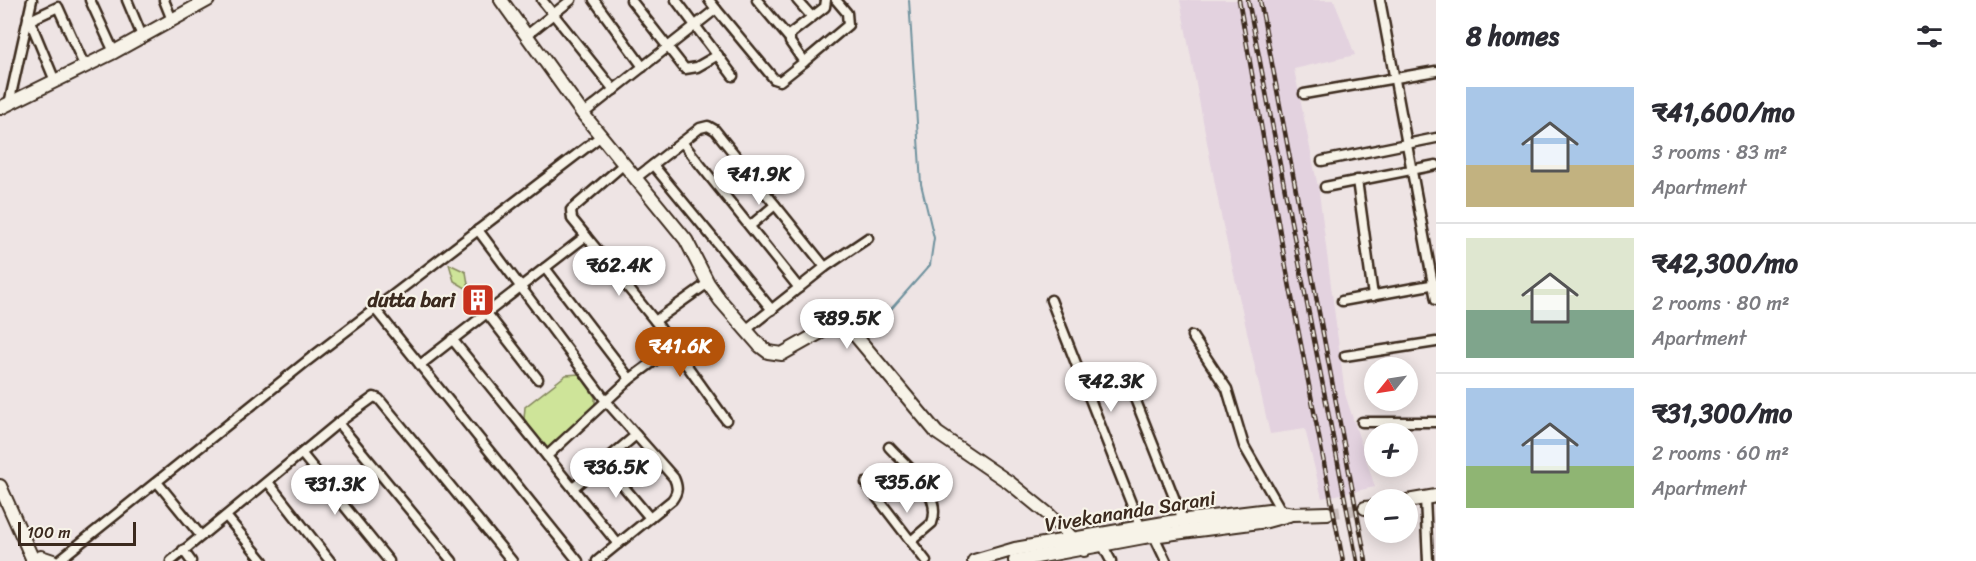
<!DOCTYPE html>
<html lang="en">
<head>
<meta charset="utf-8">
<style>
	:root { --surface:#fff; --page:#f7f7f7; --text:#2b2b33; --muted:#7c7c81; --line:#e1e1e2; --accent:#b45309 }
	body { margin:0; font-family:Sriracha,sans-serif; background:var(--page); color:var(--text); height:100vh; display:flex; flex-direction:column; font-size:22px; white-space:nowrap }
	* { box-sizing:border-box; margin:0 }
	p { font-size:20px; color:var(--muted) }
	.icon { flex:none; width:33px; height:33px; fill:none; stroke:currentColor; stroke-width:2; stroke-linecap:round; stroke-linejoin:round }
	.map { position:relative; flex:1; overflow:hidden }
	.side { display:flex; flex-direction:column; background:var(--surface); width:540px }
	.side>* { flex:none }
	.needle { width:39px; rotate:240deg }
	.buttons { position:absolute; left:1364px; top:357px; display:grid; gap:12px }
	.buttons a { display:grid; place-items:center; width:54px; height:54px; border-radius:50%; background:var(--surface); box-shadow:0 3px 15px #0003; font-size:30px }
	.scale { position:absolute; left:18px; bottom:15px; width:118px; box-sizing:border-box; padding-left:6px; border:3px solid #3b2a1e; border-top:0; font-size:16px; line-height:21px; white-space:nowrap; color:#3b2a1e; -webkit-text-stroke:4px #f7f3e8; paint-order:stroke }
	.price { position:absolute; translate:-50% -51px; padding:0 14px; border-radius:21px; background:#fff; color:#222; font-size:20px; line-height:39px; filter:drop-shadow(0 2px 3px #0008) }
	.price::after { content:''; position:absolute; left:50%; top:36px; width:18px; height:14px; margin-left:-9px; background:inherit; clip-path:polygon(0 0,100% 0,50% 100%) }
	.price.current { background:var(--accent); color:#fff }
	ul { padding:0; list-style:none }
	li { display:flex; align-items:center; gap:18px; height:150px; padding:0 30px }
	li+li { border-top:2px solid var(--line) }
	li span { display:grid; place-items:center; flex:none; width:168px; height:120px; border-radius:0px; color:#555 }
	li>.icon { margin-inline-start:auto }
	span .icon { width:72px; height:72px; fill:#fffc; stroke-width:1 }
	li b { font-size:26px }
	h2 { display:flex; justify-content:space-between; align-items:center; height:72px; padding:0 30px; font-size:26px }
	main { display:flex; flex:1; min-height:0 }
	.map>svg:first-child { display:block }
	.built { fill:#e3d2df }
	.green { fill:#cee499; stroke:#84875c; stroke-width:1.5 }
	.lines { fill:none; stroke-linecap:round; stroke-linejoin:round }
	.stream { stroke:#6f929e; stroke-width:2 }
	.secondary-tunnel { stroke:#cabfbc; stroke-width:12; stroke-dasharray:12 6; stroke-linecap:butt }
	.street-casing { stroke:#3b2a1e; stroke-width:13 }
	.secondary-casing { stroke:#3b2a1e; stroke-width:16 }
	.street { stroke:#f7f3e8; stroke-width:8 }
	.secondary { stroke:#f7f3e8; stroke-width:12 }
	.rail-casing { stroke:#3b2a1e; stroke-width:4.5 }
	.rail { stroke:#f7f3e8; stroke-width:2; stroke-dasharray:7; stroke-linecap:butt }
	.labels { text-anchor:middle; stroke-width:4.5; stroke-linejoin:round; paint-order:stroke }
	.poi-label { font-size:20px; font-weight:bold; fill:#3b2a1e; stroke:#f7f3e8; text-anchor:end }
	.street-label { font-size:20px; fill:#3b2a1e; stroke:#f7f3e8 }
</style>
</head>
<body>
<main>
<div class="map">
<svg width="1436" height="561" viewBox="0 0 1436 561">
	<rect width="100%" height="100%" fill="#eee4e4"/>
	<filter id="ink" filterUnits="userSpaceOnUse"><feTurbulence type="fractalNoise" baseFrequency=".0167" numOctaves="2"/><feDisplacementMap in="SourceGraphic" scale="12" xChannelSelector="R" yChannelSelector="G"/><feConvolveMatrix kernelMatrix="1 2 1 2 8 2 1 2 1" color-interpolation-filters="sRGB"/></filter>
	<g filter="url(#ink)">
		<polygon class="built" points="1180,0 1334,0 1355,55 1294,69 1319,192 1345,394 1375,487 1322,498 1305,429 1270,434 1222,221"/>
		<g class="green">
			<polygon points="449,264 466,272 469,290 454,281"/>
			<polygon points="579,374 595,397 595,412 554,449 544,448 524,419 525,407 566,375"/>
		</g>
		<g class="lines">
			<polyline class="stream" points="877,325 930,265 934,238 921,184 909,0"/>
			<polyline class="secondary-tunnel" points="1328,513 1365,508"/>
			<g class="street-casing">
				<g id="street">
					<polyline points="90,0 114,52"/>
					<polyline points="127,0 142,36"/>
					<polyline points="164,0 172,20"/>
					<polyline points="542,0 614,90"/>
					<polyline points="594,0 643,67"/>
					<polyline points="631,0 685,69 697,67 718,55"/>
					<polyline points="676,0 733,76"/>
					<polyline points="757,0 789,38"/>
					<polyline points="797,0 812,17"/>
					<polyline points="1380,0 1436,300"/>
					<polyline points="716,9 774,79 780,81 804,62 790,42 790,34 825,7 826,0"/>
					<polyline points="28,16 55,81"/>
					<polyline points="30,20 58,7 85,67"/>
					<polyline points="527,35 571,0"/>
					<polyline points="804,62 848,25 847,13 836,0"/>
					<polyline points="1304,94 1436,71"/>
					<polyline points="9,104 32,0"/>
					<polyline points="583,114 716,9 709,0"/>
					<polyline points="682,142 799,288"/>
					<polyline points="1322,161 1436,138"/>
					<polyline points="653,165 772,310"/>
					<polyline points="636,178 700,128 708,126 715,130 825,267 747,329"/>
					<polyline points="1357,180 1373,296"/>
					<polyline points="1325,187 1436,165"/>
					<polyline points="750,226 775,205"/>
					<path d="M478,230L606,401L674,478C678,487 678,492 672,500L597,561"/>
					<polyline points="586,236 572,219 571,210 624,164"/>
					<polyline points="825,267 868,238"/>
					<polyline points="545,268 630,379"/>
					<polyline points="1051,300 1142,531"/>
					<polyline points="1342,301 1436,284"/>
					<polyline points="375,309 420,365 586,236 655,321 708,283"/>
					<polyline points="486,312 538,379"/>
					<polyline points="655,321 726,420"/>
					<polyline points="1192,336 1227,389 1244,446 1282,512"/>
					<polyline points="452,339 618,544"/>
					<polyline points="1345,356 1436,342"/>
					<polyline points="420,365 578,561"/>
					<polyline points="1086,385 1120,375 1128,381 1183,520"/>
					<polyline points="1362,422 1436,422"/>
					<polyline points="338,423 452,561"/>
					<path d="M889,447C907,467 943,493 932,523L911,541"/>
					<polyline points="302,454 389,561"/>
					<polyline points="547,456 630,379 673,347"/>
					<polyline points="603,462 650,518"/>
					<polyline points="157,482 201,536"/>
					<polyline points="268,482 330,561"/>
					<polyline points="866,483 926,561"/>
					<polyline points="573,488 636,435"/>
					<polyline points="1425,498 1428,561"/>
					<polyline points="226,516 263,561"/>
					<polyline points="1154,536 1166,561"/>
					<polyline points="1103,546 1111,561"/>
					<polyline points="183,550 191,561"/>
					<polyline points="58,561 307,361 601,136"/>
					<polyline points="171,561 338,423 374,397 379,399 512,561"/>
				</g>
			</g>
			<g class="secondary-casing">
				<g id="secondary">
					<polyline points="501,0 583,114 686,240 708,283 720,300 760,346 768,352 782,354 837,323 845,323 937,433 1010,483 1048,514 1084,550"/>
					<polyline points="0,108 114,52 208,0"/>
					<polyline points="0,486 33,560"/>
					<polyline points="1407,501 1436,496"/>
					<polyline points="1365,508 1374,507"/>
					<polyline points="32,561 41,557 53,561"/>
					<polyline points="974,561 1015,549 1170,522 1269,510 1293,514 1328,513"/>
					<polyline points="1015,561 1144,537 1267,521 1289,515"/>
				</g>
			</g>
			<use href="#street" class="street"/>
			<use href="#secondary" class="secondary"/>
			<g class="rail-casing">
				<g id="rail">
					<polyline points="1239,0 1286,267 1343,561"/>
					<polyline points="1248,0 1357,561"/>
					<polyline points="1260,0 1366,561"/>
				</g>
			</g>
			<use href="#rail" class="rail"/>
		</g>
	</g>
	<defs>
		<g id="building-square" transform="scale(1.725)"><rect x="-9" y="-9" width="18" height="18" rx="4" fill="#c8321e" stroke="#f7f3e8"/><path d="M-4-6H4V6H1V3H-1V6H-4ZM-2.5-4.3h1.7v1.8h-1.7ZM.8-4.3h1.7v1.8H.8ZM-2.5-1h1.7V.8h-1.7ZM.8-1h1.7V.8H.8Z" fill="#fff"/></g>
	</defs>
	<g fill-rule="evenodd">
		<use href="#building-square" x="478" y="300"/>
	</g>
	<g class="labels">
		<g class="poi-label">
			<text x="455" y="307">dutta bari</text>
		</g>
		<g class="street-label">
			<text transform="translate(1130 511) rotate(-9)" y="7">Vivekananda Sarani</text>
		</g>
	</g>
</svg>
<div class="buttons">
<a><svg class="needle" viewBox="-14 -14 28 28"><path d="M0-13l5 13h-10z" fill="#e53935"/><path d="M0 13l5-13h-10z" fill="#7c7c81"/></svg></a>
<a>+</a>
<a>−</a>
</div>
<div class="scale">100 m</div>
<b class="price" style="left:759px;top:206px">₹41.9K</b>
<b class="price" style="left:619px;top:297px">₹62.4K</b>
<b class="price" style="left:847px;top:350px">₹89.5K</b>
<b class="price current" style="left:680px;top:378px">₹41.6K</b>
<b class="price" style="left:1111px;top:413px">₹42.3K</b>
<b class="price" style="left:616px;top:499px">₹36.5K</b>
<b class="price" style="left:907px;top:514px">₹35.6K</b>
<b class="price" style="left:335px;top:516px">₹31.3K</b>
</div>
<section class="side">
<h2>8 homes<svg class="icon" aria-label="filters" viewBox="0 0 24 24"><path d="M4 7h16M4 17h16"/><circle cx="9" cy="7" r="2"/><circle cx="15" cy="17" r="2"/></svg></h2>
<ul>
<li><span style="background:linear-gradient(#a9c7e8 65%,#c2b280 0)"><svg class="icon" aria-label="home" viewBox="0 0 24 24"><path d="M3 11l9-7 9 7M6 9v11h12V9"/></svg></span><div><b>₹41,600/mo</b><p>3 rooms · 83 m²</p><p>Apartment</p></div></li>
<li><span style="background:linear-gradient(#dfe7d0 60%,#7fa58c 0)"><svg class="icon" aria-label="home" viewBox="0 0 24 24"><path d="M3 11l9-7 9 7M6 9v11h12V9"/></svg></span><div><b>₹42,300/mo</b><p>2 rooms · 80 m²</p><p>Apartment</p></div></li>
<li><span style="background:linear-gradient(#a9c7e8 65%,#8fb573 0)"><svg class="icon" aria-label="home" viewBox="0 0 24 24"><path d="M3 11l9-7 9 7M6 9v11h12V9"/></svg></span><div><b>₹31,300/mo</b><p>2 rooms · 60 m²</p><p>Apartment</p></div></li>
</ul>
</section>
</main>
</body>
</html>
